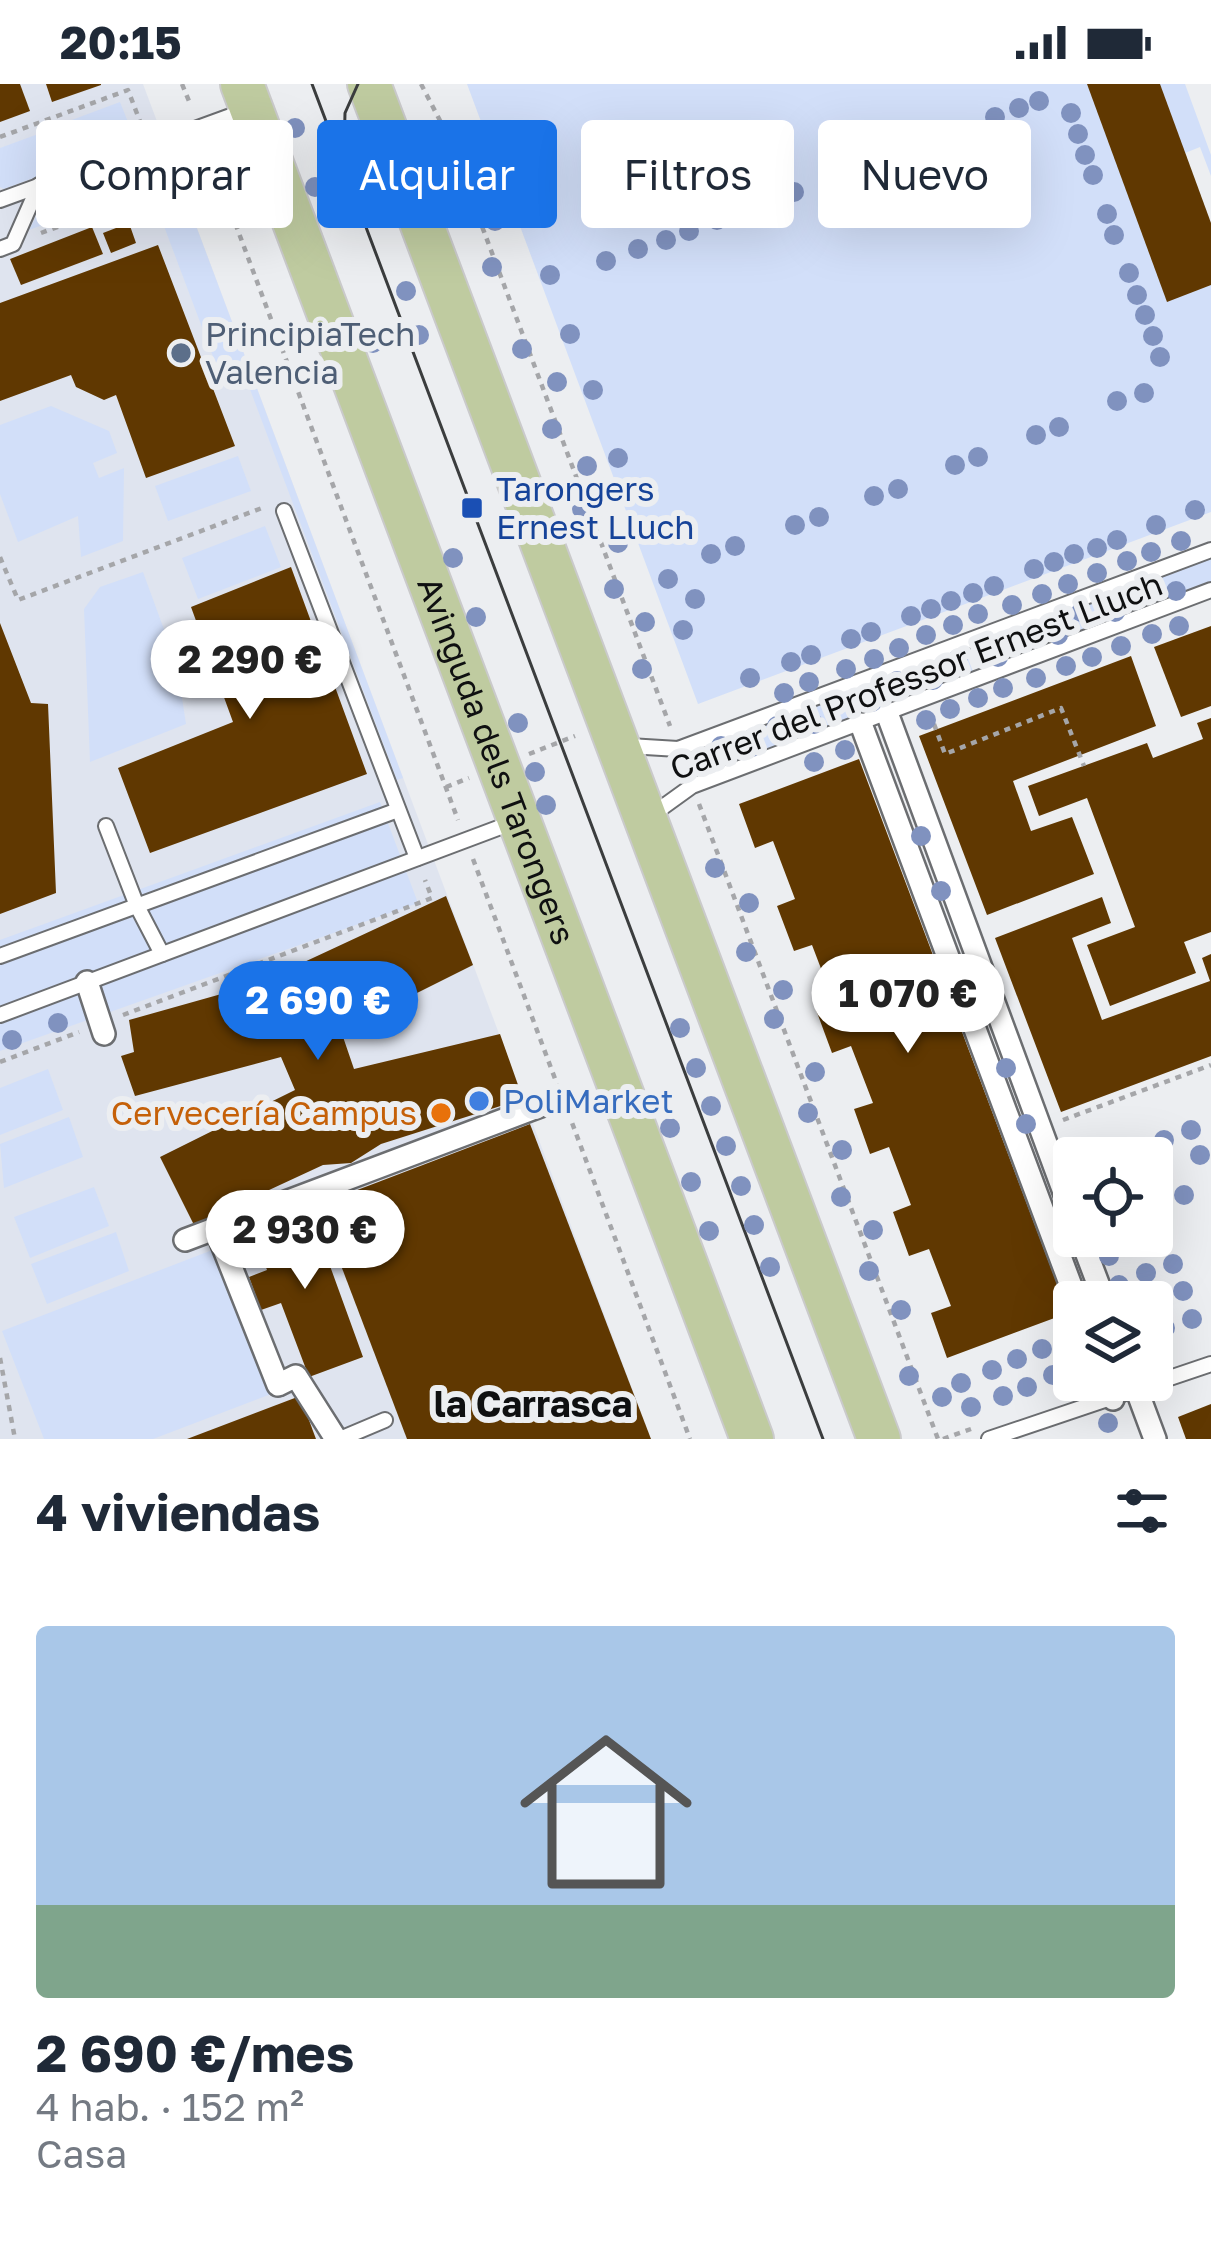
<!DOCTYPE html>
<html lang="es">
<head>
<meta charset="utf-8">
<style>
	:root { --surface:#fff; --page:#f2f2f3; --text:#1f2937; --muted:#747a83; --accent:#1a73e8 }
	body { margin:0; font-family:"Golos Text",sans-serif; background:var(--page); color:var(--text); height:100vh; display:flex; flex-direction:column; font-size:45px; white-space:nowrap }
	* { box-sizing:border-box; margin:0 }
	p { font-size:39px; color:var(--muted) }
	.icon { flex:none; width:66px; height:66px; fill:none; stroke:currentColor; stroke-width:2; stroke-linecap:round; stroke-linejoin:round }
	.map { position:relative; height:1355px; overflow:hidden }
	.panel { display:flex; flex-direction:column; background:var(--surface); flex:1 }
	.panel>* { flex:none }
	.guide { position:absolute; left:36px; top:36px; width:1140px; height:108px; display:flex; gap:24px }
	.fabs { position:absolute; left:1053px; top:1053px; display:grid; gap:24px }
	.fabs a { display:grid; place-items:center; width:120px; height:120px; border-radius:12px; background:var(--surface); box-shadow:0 12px 48px #0002; font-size:60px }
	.price { position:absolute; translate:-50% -102px; padding:0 27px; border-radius:42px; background:#fff; color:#222; font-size:39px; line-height:78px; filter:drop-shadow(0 3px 6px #0008) }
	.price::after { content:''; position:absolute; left:50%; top:72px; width:36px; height:27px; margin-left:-18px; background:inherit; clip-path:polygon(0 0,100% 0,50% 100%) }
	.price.on { background:var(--accent); color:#fff }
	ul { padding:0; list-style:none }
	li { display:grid; align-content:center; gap:24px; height:636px; padding:0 36px }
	li span { display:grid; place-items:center; height:372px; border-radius:12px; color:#555 }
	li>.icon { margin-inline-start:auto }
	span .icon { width:216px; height:216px; fill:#fffc; stroke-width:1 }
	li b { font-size:51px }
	h2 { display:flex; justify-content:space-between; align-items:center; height:144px; padding:0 36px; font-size:51px }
	.tag { padding:0 42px; border-radius:12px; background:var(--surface); box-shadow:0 12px 48px #0002; font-size:42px; line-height:108px }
	.tag.on { background:var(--accent); color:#fff }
	.status { display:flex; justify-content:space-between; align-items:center; height:84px; padding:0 60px; background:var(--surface); direction:ltr }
	.status svg { height:33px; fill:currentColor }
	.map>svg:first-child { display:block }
	.built { fill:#dfe4ef }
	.green { fill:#d2dff9 }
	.building { fill:#603801 }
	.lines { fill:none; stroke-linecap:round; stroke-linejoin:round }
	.service-casing { stroke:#6c6e71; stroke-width:18 }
	.pedestrian-casing { stroke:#6c6e71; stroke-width:26 }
	.primary-casing { stroke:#cacacb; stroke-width:46 }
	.path { stroke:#a5a6a9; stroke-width:4.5; stroke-dasharray:6 6; stroke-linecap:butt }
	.service { stroke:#fff; stroke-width:14 }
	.pedestrian { stroke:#fff; stroke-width:21 }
	.primary { stroke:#bfcba0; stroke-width:42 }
	.tram { stroke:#3b3d3e; stroke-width:3 }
	.tree { fill:#8092bf }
	.service-dot { fill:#5c6f8a; stroke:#eceef1; stroke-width:4.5 }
	.transit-dot { fill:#1a4fb4; stroke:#eceef1; stroke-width:4.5 }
	.shop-dot { fill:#3f7fe0; stroke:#eceef1; stroke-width:4.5 }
	.food-dot { fill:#e8710a; stroke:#eceef1; stroke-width:4.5 }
	.labels { text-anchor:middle; stroke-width:12; stroke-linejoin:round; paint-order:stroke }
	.service-label { font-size:33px; fill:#4e5e75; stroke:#eceef1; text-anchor:start }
	.transit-label { font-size:33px; fill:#164399; stroke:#eceef1; text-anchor:start }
	.street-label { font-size:33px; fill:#0f1011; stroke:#eceef1 }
	.shop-label { font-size:33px; fill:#366cbe; stroke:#eceef1; text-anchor:start }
	.food-label { font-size:33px; fill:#c56008; stroke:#eceef1; text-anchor:end }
	.neighbourhood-label { font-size:36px; font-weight:bold; fill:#0f1011; stroke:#eceef1 }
</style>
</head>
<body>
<div class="status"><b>20:15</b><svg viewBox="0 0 49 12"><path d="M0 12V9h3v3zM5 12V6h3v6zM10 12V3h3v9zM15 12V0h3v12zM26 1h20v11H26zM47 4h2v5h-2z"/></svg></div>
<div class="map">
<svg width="1211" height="1355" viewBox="0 0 1211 1355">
	<rect width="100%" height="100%" fill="#eceef1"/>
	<polygon class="built" points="0,0 143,0 651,1355 0,1355"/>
	<g class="green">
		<polygon points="467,0 1185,0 1211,71 1211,92 1200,63 1185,69 1211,139 1211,428 698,620"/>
		<polygon points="120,18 132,48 128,57 83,74 73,70 61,40"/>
		<polygon points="41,49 53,78 49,88 4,105 0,103 0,64"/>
		<polygon points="169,70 403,694 397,696 245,292 223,299 156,121 173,114 160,73"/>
		<polygon points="138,78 147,102 29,146 47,112"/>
		<polygon points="51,322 109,347 117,369 93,379 99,394 124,384 123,457 81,473 78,432 18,458 0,410 0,341"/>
		<polygon points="238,372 251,407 168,437 155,402"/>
		<polygon points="265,442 281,483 198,515 182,474"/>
		<polygon points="1211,474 1211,499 994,581 986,558"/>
		<polygon points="143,488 177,581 186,640 90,678 84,525 100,503"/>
		<polygon points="965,566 973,588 722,682 714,661"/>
		<polygon points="380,718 418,819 0,967 0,856"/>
		<polygon points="48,985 63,1026 0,1051 0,1004"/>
		<polygon points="69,1033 83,1073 4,1104 0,1060"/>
		<polygon points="94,1103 109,1142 30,1174 14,1133"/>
		<polygon points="116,1148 129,1187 47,1220 31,1180"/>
		<polygon points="215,1165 271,1310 153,1355 44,1355 2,1247"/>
	</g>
	<g class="building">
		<polygon points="0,0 20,0 30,27 0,38"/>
		<polygon points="46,0 101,0 101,1 52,18"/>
		<polygon points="1087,0 1160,0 1211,139 1211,201 1167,218"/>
		<polygon points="129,139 136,159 111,169 103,149"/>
		<polygon points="92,143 103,170 21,201 10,175"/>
		<polygon points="158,161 235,362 146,394 116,311 104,316 76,303 71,291 0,317 0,219"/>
		<polygon points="291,483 367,690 150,769 118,684 233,638 191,523"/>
		<polygon points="0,539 31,619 48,620 56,809 0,830"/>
		<polygon points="1211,542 1211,622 1181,633 1154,563"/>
		<polygon points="1131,572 1156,642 1013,697 1031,747 1072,733 1094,790 987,831 919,652"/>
		<polygon points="1211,634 1211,848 1184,858 1196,889 1110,922 1087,861 1135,843 1087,714 1039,732 1028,702 1147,659 1153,674 1203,655 1197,639"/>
		<polygon points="859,675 1068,1229 947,1274 931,1229 951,1222 929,1165 909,1172 893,1128 911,1121 889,1063 870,1070 854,1025 873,1019 851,962 832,969 815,923 833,916 812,861 794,867 777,822 795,815 773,757 755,764 739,720"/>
		<polygon points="446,812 473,881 341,947 354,985 500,950 523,1015 381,1060 351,1079 323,1081 194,1141 160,1073 295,1006 281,973 135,1012 121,972 134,968 129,936 257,900"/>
		<polygon points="1102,813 1111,839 1072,854 1102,936 1210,897 1202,874 1211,870 1211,972 1061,1028 995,854"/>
		<polygon points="530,1040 651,1355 407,1355 318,1121"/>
		<polygon points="309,1124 363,1273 309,1293 281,1219 261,1226 249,1193 267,1186 252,1145"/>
		<polygon points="300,1312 316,1355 187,1355"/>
		<polygon points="1211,1320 1211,1355 1186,1355 1178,1333"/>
	</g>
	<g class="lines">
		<g class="service-casing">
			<g id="service">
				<polyline points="0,116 247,26"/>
				<polyline points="0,165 13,160 39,101"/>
				<polyline points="284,427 417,774"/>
				<polyline points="629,662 678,665 1211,466"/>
				<polyline points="649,733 692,702 1211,506"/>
				<polyline points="106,742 137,822 162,870"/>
				<polyline points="0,872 398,726"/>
				<polyline points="0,931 514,738"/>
				<polyline points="340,1355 385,1336"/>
				<polyline points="989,1355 1211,1280"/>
			</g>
		</g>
		<g class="pedestrian-casing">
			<g id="pedestrian">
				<polyline points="887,629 1074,1135"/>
				<polyline points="861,640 1077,1218"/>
				<polyline points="87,898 104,950"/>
				<polyline points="216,1145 278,1301 296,1292 336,1355"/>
				<polyline points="1080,1152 1105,1218"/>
				<polyline points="185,1156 543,1021"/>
				<polyline points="1106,1296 1113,1315"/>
				<polyline points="1133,1296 1155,1355"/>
			</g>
		</g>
		<g class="primary-casing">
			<g id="primary">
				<path id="s1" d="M242,0L752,1355"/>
				<polyline points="369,0 879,1355"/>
			</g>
		</g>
		<g class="path">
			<polyline points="182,0 191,22"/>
			<polyline points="421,0 448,52 670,642"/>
			<polyline points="0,53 128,6 141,40"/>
			<polyline points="206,61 458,736"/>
			<polyline points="41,149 163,104 155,79"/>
			<polyline points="0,473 18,516 262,424"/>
			<polyline points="934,640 945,670 1061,624 1084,682"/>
			<polyline points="529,670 575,652"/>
			<polyline points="446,703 469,694"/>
			<polyline points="699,720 938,1355"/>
			<polyline points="473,775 557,1000"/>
			<polyline points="123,931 432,814 425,796"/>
			<polyline points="0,978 79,948"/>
			<polyline points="568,1028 690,1355"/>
			<polyline points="1063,1036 1211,981"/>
			<polyline points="0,1274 15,1355"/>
			<polyline points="943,1355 971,1345"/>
		</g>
		<use href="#service" class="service"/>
		<use href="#pedestrian" class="pedestrian"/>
		<use href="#primary" class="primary"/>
		<g class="tram">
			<polyline points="312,0 823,1355"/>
			<polyline points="344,69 345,29 358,0"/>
		</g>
	</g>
	<g class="tree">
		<circle cx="1039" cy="17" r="10"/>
		<circle cx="1019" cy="24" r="10"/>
		<circle cx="1071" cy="29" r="10"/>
		<circle cx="995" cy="33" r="10"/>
		<circle cx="295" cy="44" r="10"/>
		<circle cx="1078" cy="50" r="10"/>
		<circle cx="463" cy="56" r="10"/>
		<circle cx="933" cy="56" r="10"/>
		<circle cx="908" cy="65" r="10"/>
		<circle cx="1085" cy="71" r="10"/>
		<circle cx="884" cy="74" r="10"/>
		<circle cx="1093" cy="91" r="10"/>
		<circle cx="830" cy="94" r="10"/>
		<circle cx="462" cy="102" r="10"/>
		<circle cx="315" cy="103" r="10"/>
		<circle cx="794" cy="108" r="10"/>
		<circle cx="772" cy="116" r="10"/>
		<circle cx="744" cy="126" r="10"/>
		<circle cx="527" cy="129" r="10"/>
		<circle cx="1107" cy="130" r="10"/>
		<circle cx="717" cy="136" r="10"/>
		<circle cx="495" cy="137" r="10"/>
		<circle cx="689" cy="147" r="10"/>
		<circle cx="1114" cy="151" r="10"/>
		<circle cx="666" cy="156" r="10"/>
		<circle cx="638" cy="165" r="10"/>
		<circle cx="606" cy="177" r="10"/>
		<circle cx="492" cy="183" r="10"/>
		<circle cx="1129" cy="189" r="10"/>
		<circle cx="550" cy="191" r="10"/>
		<circle cx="406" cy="207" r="10"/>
		<circle cx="1137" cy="211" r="10"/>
		<circle cx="1145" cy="231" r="10"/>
		<circle cx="570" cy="250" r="10"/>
		<circle cx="419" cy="251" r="10"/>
		<circle cx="1153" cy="252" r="10"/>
		<circle cx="373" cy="259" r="10"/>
		<circle cx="522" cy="265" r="10"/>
		<circle cx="1160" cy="273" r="10"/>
		<circle cx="557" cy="298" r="10"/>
		<circle cx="593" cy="306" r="10"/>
		<circle cx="1144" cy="309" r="10"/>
		<circle cx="1117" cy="317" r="10"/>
		<circle cx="1059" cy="343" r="10"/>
		<circle cx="552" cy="345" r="10"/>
		<circle cx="1036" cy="351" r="10"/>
		<circle cx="978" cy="373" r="10"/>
		<circle cx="618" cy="374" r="10"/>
		<circle cx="955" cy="381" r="10"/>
		<circle cx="587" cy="382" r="10"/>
		<circle cx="898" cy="405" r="10"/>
		<circle cx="874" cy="412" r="10"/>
		<circle cx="582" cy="425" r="10"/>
		<circle cx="1195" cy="426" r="10"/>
		<circle cx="819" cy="433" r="10"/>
		<circle cx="795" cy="441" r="10"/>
		<circle cx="1156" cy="441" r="10"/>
		<circle cx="1117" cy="456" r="10"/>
		<circle cx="1181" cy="457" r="10"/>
		<circle cx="618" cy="459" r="10"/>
		<circle cx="735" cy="462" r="10"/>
		<circle cx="1097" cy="464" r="10"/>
		<circle cx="1151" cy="468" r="10"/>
		<circle cx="711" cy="470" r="10"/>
		<circle cx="1074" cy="470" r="10"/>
		<circle cx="453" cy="474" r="10"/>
		<circle cx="1127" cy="477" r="10"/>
		<circle cx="1054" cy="478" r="10"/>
		<circle cx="1034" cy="485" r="10"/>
		<circle cx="1097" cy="489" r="10"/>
		<circle cx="668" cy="495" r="10"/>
		<circle cx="1068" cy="500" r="10"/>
		<circle cx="994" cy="502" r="10"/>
		<circle cx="614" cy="505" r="10"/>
		<circle cx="1141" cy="506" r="10"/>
		<circle cx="1176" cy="507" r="10"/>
		<circle cx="973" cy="509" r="10"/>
		<circle cx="1042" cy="510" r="10"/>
		<circle cx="695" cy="515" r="10"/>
		<circle cx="951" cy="517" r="10"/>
		<circle cx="1012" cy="521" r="10"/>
		<circle cx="931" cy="525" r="10"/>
		<circle cx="1081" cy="528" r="10"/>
		<circle cx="1115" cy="528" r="10"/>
		<circle cx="978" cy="530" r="10"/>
		<circle cx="911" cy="532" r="10"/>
		<circle cx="476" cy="533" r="10"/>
		<circle cx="645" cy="538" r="10"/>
		<circle cx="953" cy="541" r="10"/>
		<circle cx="1179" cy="542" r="10"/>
		<circle cx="683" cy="546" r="10"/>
		<circle cx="871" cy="548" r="10"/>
		<circle cx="1152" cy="550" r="10"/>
		<circle cx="926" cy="551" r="10"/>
		<circle cx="1058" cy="551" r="10"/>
		<circle cx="1018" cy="552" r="10"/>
		<circle cx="851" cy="555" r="10"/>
		<circle cx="1121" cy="562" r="10"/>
		<circle cx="899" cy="564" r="10"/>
		<circle cx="811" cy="571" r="10"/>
		<circle cx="998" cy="573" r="10"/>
		<circle cx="1092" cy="573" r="10"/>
		<circle cx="874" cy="575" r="10"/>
		<circle cx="958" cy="575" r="10"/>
		<circle cx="791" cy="578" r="10"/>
		<circle cx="1066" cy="582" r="10"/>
		<circle cx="642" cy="585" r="10"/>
		<circle cx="846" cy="585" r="10"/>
		<circle cx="750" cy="594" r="10"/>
		<circle cx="1036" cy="594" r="10"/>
		<circle cx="933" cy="596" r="10"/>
		<circle cx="897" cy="597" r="10"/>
		<circle cx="809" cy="598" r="10"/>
		<circle cx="1003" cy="604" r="10"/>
		<circle cx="784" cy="609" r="10"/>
		<circle cx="978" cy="614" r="10"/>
		<circle cx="872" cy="618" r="10"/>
		<circle cx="838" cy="619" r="10"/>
		<circle cx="950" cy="625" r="10"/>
		<circle cx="926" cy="636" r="10"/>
		<circle cx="518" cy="639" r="10"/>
		<circle cx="814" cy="640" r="10"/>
		<circle cx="777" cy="642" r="10"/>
		<circle cx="721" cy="662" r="10"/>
		<circle cx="752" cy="663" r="10"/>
		<circle cx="845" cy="666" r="10"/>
		<circle cx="814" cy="678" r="10"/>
		<circle cx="535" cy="688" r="10"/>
		<circle cx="546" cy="721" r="10"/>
		<circle cx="921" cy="752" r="10"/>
		<circle cx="715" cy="784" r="10"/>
		<circle cx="941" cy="807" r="10"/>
		<circle cx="749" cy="819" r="10"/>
		<circle cx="746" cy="868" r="10"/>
		<circle cx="783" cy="906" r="10"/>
		<circle cx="986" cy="928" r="10"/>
		<circle cx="774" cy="935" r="10"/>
		<circle cx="58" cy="939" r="10"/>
		<circle cx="680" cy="944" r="10"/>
		<circle cx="12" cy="956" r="10"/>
		<circle cx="696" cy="984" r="10"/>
		<circle cx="1006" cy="984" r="10"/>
		<circle cx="815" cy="988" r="10"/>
		<circle cx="711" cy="1022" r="10"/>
		<circle cx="808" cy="1029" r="10"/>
		<circle cx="1026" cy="1040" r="10"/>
		<circle cx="670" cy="1044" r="10"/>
		<circle cx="1191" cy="1046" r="10"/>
		<circle cx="1164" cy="1056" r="10"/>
		<circle cx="726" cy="1062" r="10"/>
		<circle cx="842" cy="1066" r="10"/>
		<circle cx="1200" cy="1071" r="10"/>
		<circle cx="691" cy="1098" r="10"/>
		<circle cx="741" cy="1102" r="10"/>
		<circle cx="1184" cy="1111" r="10"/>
		<circle cx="841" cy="1113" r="10"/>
		<circle cx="754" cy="1141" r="10"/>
		<circle cx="873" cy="1146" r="10"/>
		<circle cx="709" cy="1147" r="10"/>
		<circle cx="1163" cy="1151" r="10"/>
		<circle cx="1109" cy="1172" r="10"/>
		<circle cx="1173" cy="1180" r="10"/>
		<circle cx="770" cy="1183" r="10"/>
		<circle cx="869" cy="1187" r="10"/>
		<circle cx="1146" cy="1189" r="10"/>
		<circle cx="1119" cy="1201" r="10"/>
		<circle cx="1183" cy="1207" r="10"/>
		<circle cx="901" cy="1226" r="10"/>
		<circle cx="1192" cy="1235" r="10"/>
		<circle cx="1165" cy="1244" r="10"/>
		<circle cx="1042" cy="1265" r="10"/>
		<circle cx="1017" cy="1275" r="10"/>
		<circle cx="992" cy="1286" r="10"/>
		<circle cx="1053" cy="1291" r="10"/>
		<circle cx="909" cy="1292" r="10"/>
		<circle cx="961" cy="1299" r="10"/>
		<circle cx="1027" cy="1303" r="10"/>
		<circle cx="1003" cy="1312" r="10"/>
		<circle cx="942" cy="1313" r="10"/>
		<circle cx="971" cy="1323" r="10"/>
		<circle cx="1108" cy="1339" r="10"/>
	</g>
	<circle class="service-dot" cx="181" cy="269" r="12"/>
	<rect class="transit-dot" x="460" y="412" width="24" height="24" rx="6"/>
	<circle class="shop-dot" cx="479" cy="1017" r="12"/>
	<circle class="food-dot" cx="441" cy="1029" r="12"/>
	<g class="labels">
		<g class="service-label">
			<text x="205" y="262">PrincipiaTech<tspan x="205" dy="38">Valencia</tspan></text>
		</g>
		<g class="transit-label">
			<text x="496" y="417">Tarongers<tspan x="496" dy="38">Ernest Lluch</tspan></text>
		</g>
		<g class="street-label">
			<text transform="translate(916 592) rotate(-21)" y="12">Carrer del Professor Ernest Lluch</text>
			<text dy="12" stroke="none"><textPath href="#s1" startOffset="723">Avinguda dels Tarongers</textPath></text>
		</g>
		<g class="shop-label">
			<text x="503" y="1029">PoliMarket</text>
		</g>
		<g class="food-label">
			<text x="417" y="1041">Cervecería Campus</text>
		</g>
		<g class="neighbourhood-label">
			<text x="533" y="1333">la Carrasca</text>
		</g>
	</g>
</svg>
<div class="fabs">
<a><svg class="icon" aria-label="locate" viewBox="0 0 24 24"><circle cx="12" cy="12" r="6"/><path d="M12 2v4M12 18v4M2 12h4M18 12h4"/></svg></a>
<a><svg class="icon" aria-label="layers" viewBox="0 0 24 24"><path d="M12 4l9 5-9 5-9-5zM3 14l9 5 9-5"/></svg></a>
</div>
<b class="price" style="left:250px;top:638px">2 290 €</b>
<b class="price" style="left:908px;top:972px">1 070 €</b>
<b class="price on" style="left:318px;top:979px">2 690 €</b>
<b class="price" style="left:305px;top:1208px">2 930 €</b>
<div class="guide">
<a class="tag">Comprar</a>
<a class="tag on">Alquilar</a>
<a class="tag">Filtros</a>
<a class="tag">Nuevo</a>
</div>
</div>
<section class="panel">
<h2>4 viviendas<svg class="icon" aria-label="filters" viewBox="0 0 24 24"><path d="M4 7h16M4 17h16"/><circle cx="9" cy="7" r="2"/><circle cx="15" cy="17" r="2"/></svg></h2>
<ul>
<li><span style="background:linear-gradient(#a9c7e8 75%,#7fa58c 0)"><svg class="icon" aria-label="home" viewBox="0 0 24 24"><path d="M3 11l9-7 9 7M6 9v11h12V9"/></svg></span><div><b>2 690 €/mes</b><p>4 hab. · 152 m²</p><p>Casa</p></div></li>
</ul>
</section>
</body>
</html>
